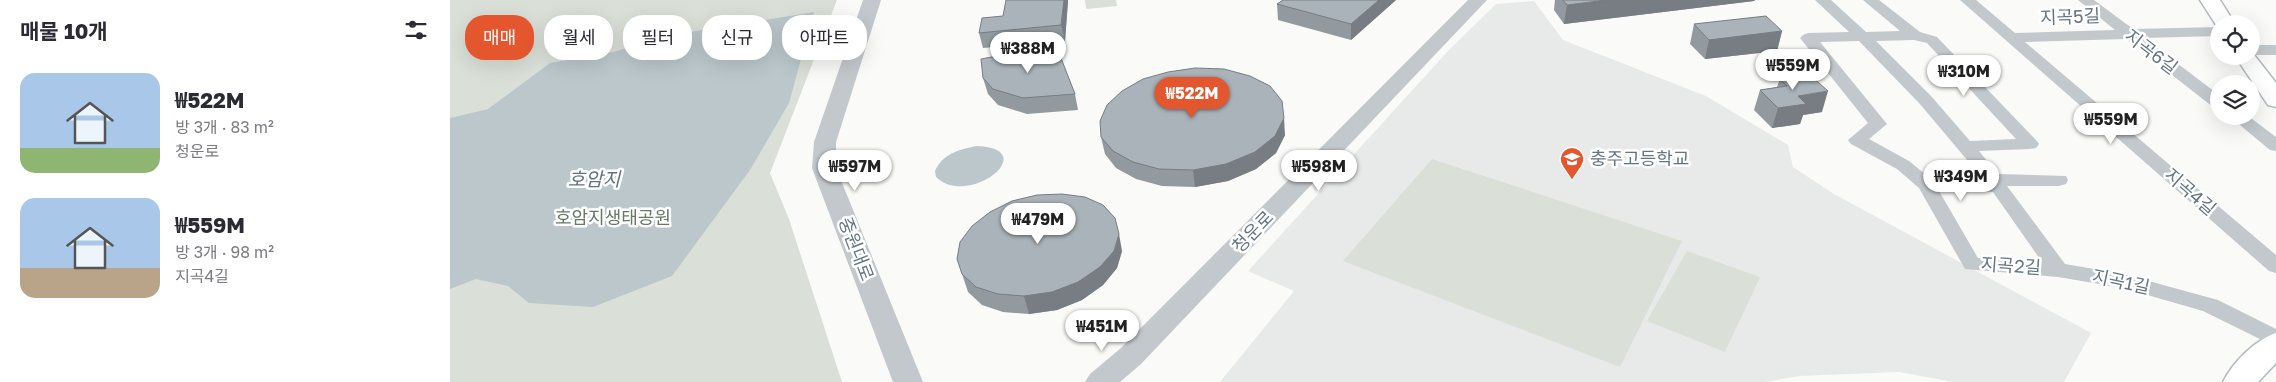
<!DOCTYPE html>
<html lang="ko">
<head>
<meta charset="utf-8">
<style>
	:root { --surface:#fff; --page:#f2f2f3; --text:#2b2b33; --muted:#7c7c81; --accent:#e4572e }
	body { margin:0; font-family:"Golos Text","Noto Sans KR",sans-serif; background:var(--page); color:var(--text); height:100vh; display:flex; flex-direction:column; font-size:19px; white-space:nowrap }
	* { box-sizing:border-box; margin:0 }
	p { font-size:16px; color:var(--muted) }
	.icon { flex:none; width:28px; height:28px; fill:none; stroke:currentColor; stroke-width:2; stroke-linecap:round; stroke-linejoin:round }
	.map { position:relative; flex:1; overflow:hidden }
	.drawer { display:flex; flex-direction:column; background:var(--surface); width:450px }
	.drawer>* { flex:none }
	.hud { position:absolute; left:15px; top:15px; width:475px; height:45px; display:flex; gap:10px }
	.tools { position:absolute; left:1760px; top:15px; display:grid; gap:10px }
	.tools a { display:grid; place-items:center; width:50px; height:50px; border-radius:50%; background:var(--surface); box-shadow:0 5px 20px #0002; font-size:25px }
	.price { position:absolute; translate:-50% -42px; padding:0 11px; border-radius:18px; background:#fff; color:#222; font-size:16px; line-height:32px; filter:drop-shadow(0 1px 2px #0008) }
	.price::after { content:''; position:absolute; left:50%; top:30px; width:15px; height:11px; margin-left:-8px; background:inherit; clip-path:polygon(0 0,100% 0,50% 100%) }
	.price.current { background:var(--accent); color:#fff }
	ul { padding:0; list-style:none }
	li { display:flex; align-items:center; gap:15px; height:125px; padding:0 20px }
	li span { display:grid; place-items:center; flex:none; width:140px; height:100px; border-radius:15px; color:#555 }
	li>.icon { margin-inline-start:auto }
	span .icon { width:60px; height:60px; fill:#fffc; stroke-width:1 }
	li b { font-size:21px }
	h2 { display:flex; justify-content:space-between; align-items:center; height:60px; padding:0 20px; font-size:21px }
	.tag { padding:0 18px; border-radius:20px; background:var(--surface); box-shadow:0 5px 20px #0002; font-size:18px; line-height:45px }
	.tag.current { background:var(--accent); color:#fff }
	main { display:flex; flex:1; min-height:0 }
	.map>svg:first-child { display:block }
	.built { fill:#e8e9e9 }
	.green { fill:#dadfd7 }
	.water { fill:#bbc7cb }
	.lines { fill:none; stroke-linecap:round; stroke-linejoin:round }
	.secondary-casing { stroke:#b3babf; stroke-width:3 }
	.minor { fill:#c3c8cc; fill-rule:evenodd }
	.tertiary { fill:#c3c8cc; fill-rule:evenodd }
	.secondary { fill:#fff; fill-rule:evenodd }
	.wall { fill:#929a9f }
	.shaded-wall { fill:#777d82 }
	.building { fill:#aab3b9; stroke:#777d82 }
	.labels { text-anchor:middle; stroke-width:5; stroke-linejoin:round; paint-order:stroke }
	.street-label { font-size:18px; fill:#657683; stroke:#fff }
	.poi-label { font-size:18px; fill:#657683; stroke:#fff; text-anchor:start }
	.park-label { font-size:18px; fill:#687a64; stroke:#fff }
	.water-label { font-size:19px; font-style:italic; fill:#60757c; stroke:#fff }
</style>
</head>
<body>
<main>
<section class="drawer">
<h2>매물 10개<svg class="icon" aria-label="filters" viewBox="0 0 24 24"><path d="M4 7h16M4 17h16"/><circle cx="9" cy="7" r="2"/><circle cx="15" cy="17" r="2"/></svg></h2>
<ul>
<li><span style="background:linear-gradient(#a9c7e8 75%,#8fb573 0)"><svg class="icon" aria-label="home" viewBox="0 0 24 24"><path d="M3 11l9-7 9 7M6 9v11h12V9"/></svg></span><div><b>₩522M</b><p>방 3개 · 83 m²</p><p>청운로</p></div></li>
<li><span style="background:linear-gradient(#a9c7e8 70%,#b9a48a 0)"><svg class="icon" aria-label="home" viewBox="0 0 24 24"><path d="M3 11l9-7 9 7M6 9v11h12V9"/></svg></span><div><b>₩559M</b><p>방 3개 · 98 m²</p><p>지곡4길</p></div></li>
</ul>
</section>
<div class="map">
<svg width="1826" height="382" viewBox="0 0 1826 382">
	<rect width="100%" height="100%" fill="#fafaf8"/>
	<polygon class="built" points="1084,1 1113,40 1256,96 1338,145 1343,167 1384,194 1641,333 1614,382 1503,382 1449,372 1349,376 1315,382 770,382 844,291 798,271 997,52 1046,4"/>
	<g class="green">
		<polygon points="0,0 387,0 320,173 339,219 392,382 0,382"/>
		<polygon points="635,0 666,0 667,6 636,9"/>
		<polygon points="982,159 1232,241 1170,367 893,261"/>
		<polygon points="1237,251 1310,277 1275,352 1197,321"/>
	</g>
	<g class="water">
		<polygon points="364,12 339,103 300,170 222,276 143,307 79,303 58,286 26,279 0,289 0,118 38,109 100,63 164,52 215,36"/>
		<path d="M527,146C593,149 519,209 486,177L485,171C492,154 510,149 527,146Z"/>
	</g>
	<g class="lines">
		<g class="secondary-casing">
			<g id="secondary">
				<polygon points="1750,0 1770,0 1785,24 1769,24 1768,28"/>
				<polygon points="1801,51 1826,83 1826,107 1818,105 1785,56 1801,56"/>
				<path d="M1826,333V363L1808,382H1773C1783,362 1805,340 1826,333Z"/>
			</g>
		</g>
		<g class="minor">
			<path d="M1365,0H1381L1416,32L1450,31L1413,0H1429L1470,32L1487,37L1586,140L1589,144L1586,148L1580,149L1529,151L1548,174L1616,176L1618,180L1616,184L1609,186H1557L1615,264L1673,274L1768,300L1826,329V347L1753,311L1673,288L1608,277L1515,269L1469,188L1447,169L1401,144L1398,140L1418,123L1350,38L1353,35L1358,33L1399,32ZM1464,40L1477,43L1566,139L1520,141L1481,96L1426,41ZM1409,41L1469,103L1534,180L1481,179L1459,161L1419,139L1437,124L1370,42ZM1489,191L1543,192L1592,262L1528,258Z"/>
			<polygon points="1510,0 1526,0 1565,33 1665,30 1628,0 1644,0 1683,29 1769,27 1769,36 1694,38 1769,95 1769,108 1763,107 1676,39 1575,42 1826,255 1826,273 1819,271"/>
			<rect x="1801" y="45" width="25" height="10"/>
			<polygon points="1779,116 1798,116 1826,137 1826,151 1820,150"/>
		</g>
		<g class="tertiary">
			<polygon points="413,0 431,0 386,142 386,168 473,382 443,382 362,168 364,142"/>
			<polygon points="1018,0 1037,0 691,364 670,382 635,382 640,374 671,348"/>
		</g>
		<use href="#secondary" class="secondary"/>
	</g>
	<g class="wall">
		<polygon points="556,0 618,0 615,41 533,48 529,33 553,16"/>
		<polygon points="833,0 946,0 901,40 828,20 827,4"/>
		<polygon points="1105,0 1305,0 1304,1 1114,24 1104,10"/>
		<polygon points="1244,24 1332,31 1327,51 1255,59 1240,44"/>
		<polygon points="533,78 625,94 628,110 577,114 548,105 538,94"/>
		<polygon points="1330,79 1372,112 1353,115 1350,124 1322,128 1304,110 1310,90 1327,87"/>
		<polygon points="835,135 826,153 806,169 778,181 745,187 712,186 686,179 666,168 655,154 651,137"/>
		<polygon points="672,251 667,268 653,285 632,300 607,310 579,314 553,312 532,305 518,292 507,259"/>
	</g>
	<g class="shaded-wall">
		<polygon points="614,0 618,0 618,1 615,41 611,25"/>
		<polygon points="929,0 946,0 901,40 901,24"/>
		<polygon points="1157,0 1305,0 1304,1 1114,24 1117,5"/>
		<polygon points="1332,31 1327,51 1255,59 1259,40"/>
		<polygon points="1378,91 1372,112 1353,115 1350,124 1322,128 1328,108 1348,96"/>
		<polygon points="834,118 835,135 826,153 806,169 778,181 745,187 743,170"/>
		<polygon points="669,234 672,251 667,268 653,285 632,300 607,310 579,314 574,296"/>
	</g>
	<g class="building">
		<polygon points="556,0 614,0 611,25 529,33 532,18 553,16"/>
		<polygon points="833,0 929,0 901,24 827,4"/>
		<polygon points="1113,0 1157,0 1117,5"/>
		<polygon points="1316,16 1332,31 1259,40 1244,24"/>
		<polygon points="594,47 611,58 625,94 573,98 543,89 533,78 531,59"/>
		<polygon points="745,68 774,69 800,76 820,86 832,101 834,118 825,136 805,152 776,164 743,170 709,169 683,162 663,151 651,137 650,121 657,105 672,91 693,79 718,72"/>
		<polygon points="1360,75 1378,91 1348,96 1356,104 1328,108 1310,90 1337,86 1330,79"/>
		<polygon points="612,194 635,197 653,205 665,218 669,234 664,251 650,267 628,282 602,292 574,296 548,294 526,287 512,274 507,259 510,242 522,226 540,212 562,201 587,195"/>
	</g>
	<defs>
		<g id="school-pin" transform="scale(1.25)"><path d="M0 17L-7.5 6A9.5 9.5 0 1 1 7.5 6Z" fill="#e4572e" stroke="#fff"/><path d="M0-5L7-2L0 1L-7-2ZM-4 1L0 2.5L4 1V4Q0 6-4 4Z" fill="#fff"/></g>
	</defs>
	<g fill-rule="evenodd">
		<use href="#school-pin" x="1122" y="159"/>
	</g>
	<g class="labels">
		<g class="street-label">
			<text transform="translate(1620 17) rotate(-2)" y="6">지곡5길</text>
			<text transform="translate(1701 52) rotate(37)" y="6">지곡6길</text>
			<text transform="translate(1740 192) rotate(41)" y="6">지곡4길</text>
			<text transform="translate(803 232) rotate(-46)" y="6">청운로</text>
			<text transform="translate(406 249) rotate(69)" y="6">중원대로</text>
			<text transform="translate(1561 266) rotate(4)" y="6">지곡2길</text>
			<text transform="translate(1671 282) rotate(12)" y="6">지곡1길</text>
		</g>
		<g class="poi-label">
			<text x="1140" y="165">충주고등학교</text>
		</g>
		<g class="park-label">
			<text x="163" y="224">호암지생태공원</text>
		</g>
		<g class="water-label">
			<text x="144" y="186">호암지</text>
		</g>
	</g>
</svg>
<div class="tools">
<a><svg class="icon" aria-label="locate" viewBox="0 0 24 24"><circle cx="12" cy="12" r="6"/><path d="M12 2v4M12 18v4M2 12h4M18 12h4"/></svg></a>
<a><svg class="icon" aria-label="layers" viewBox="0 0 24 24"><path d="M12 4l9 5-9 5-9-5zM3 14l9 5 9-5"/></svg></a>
</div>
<b class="price" style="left:578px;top:74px">₩388M</b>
<b class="price" style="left:1343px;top:91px">₩559M</b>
<b class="price" style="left:1514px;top:97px">₩310M</b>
<b class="price current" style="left:742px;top:119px">₩522M</b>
<b class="price" style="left:1661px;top:145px">₩559M</b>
<b class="price" style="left:405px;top:192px">₩597M</b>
<b class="price" style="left:869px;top:192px">₩598M</b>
<b class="price" style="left:1511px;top:202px">₩349M</b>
<b class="price" style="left:588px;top:245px">₩479M</b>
<b class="price" style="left:652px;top:352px">₩451M</b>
<div class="hud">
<a class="tag current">매매</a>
<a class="tag">월세</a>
<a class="tag">필터</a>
<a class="tag">신규</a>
<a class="tag">아파트</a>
</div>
</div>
</main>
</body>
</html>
